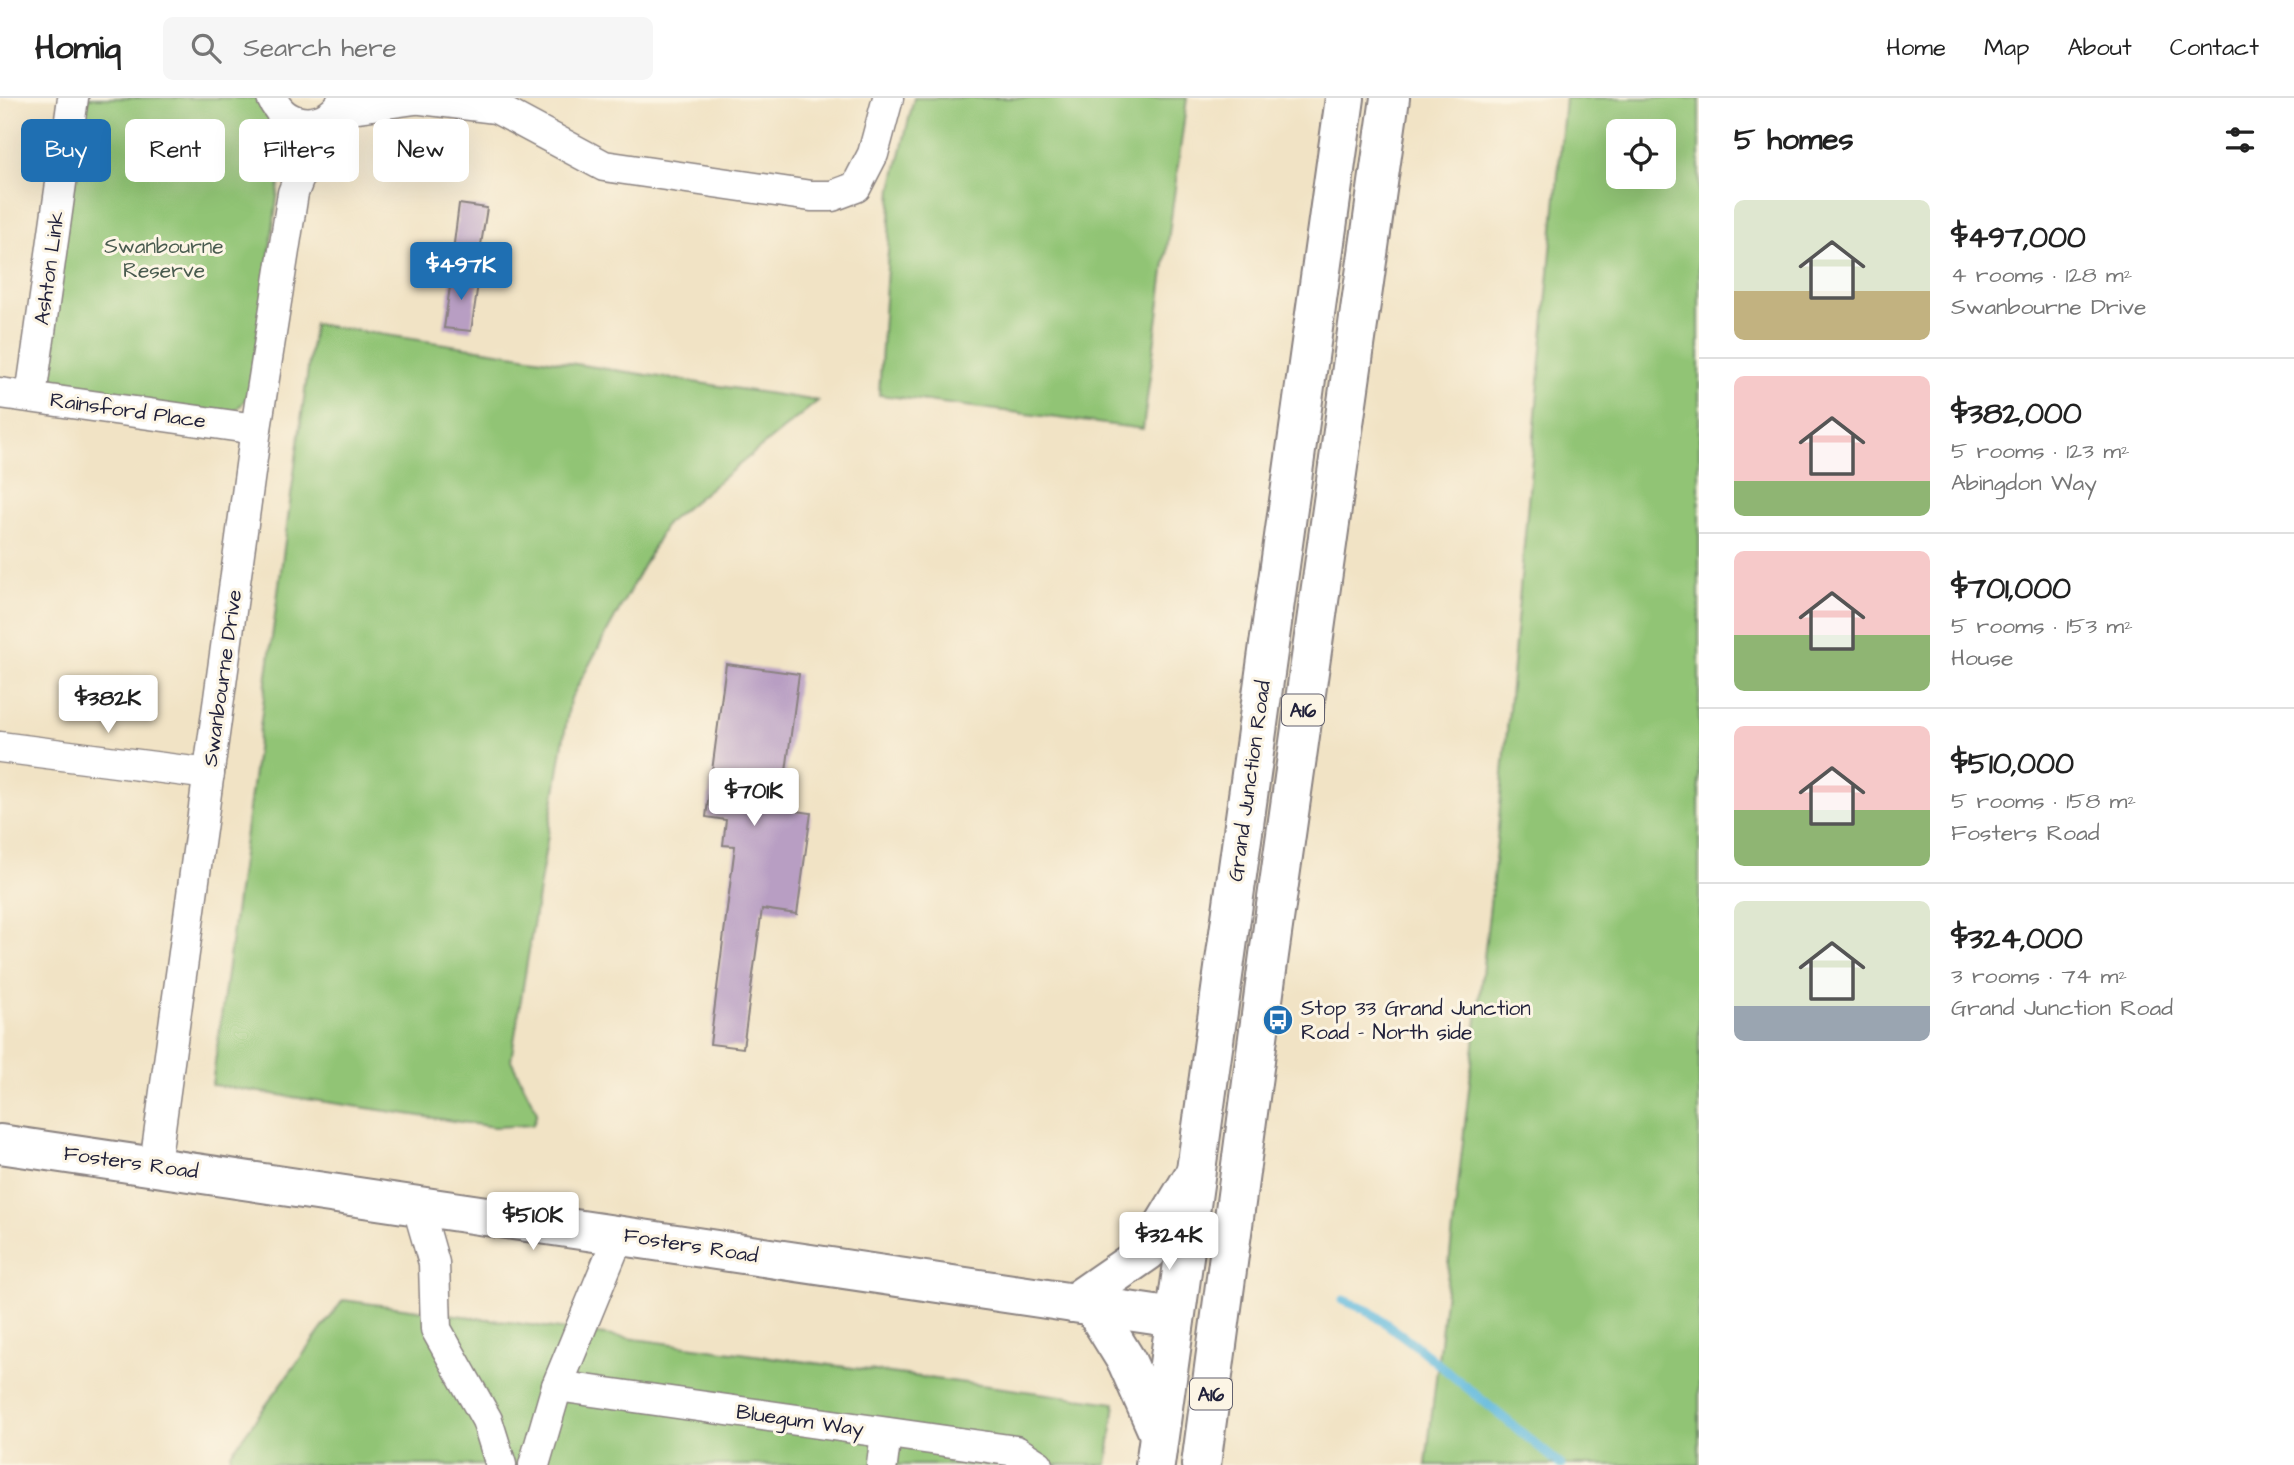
<!DOCTYPE html>
<html lang="en">
<head>
<meta charset="utf-8">
<style>
	:root { --surface:#fff; --page:#f6f6f6; --text:#222; --muted:#767676; --line:#e0e0e0; --accent:#1f6fb2 }
	body { margin:0; font-family:"Architects Daughter",sans-serif; background:var(--page); color:var(--text); height:100vh; display:flex; flex-direction:column; font-size:26px; white-space:nowrap }
	* { box-sizing:border-box; margin:0 }
	p { font-size:23px; color:var(--muted) }
	.icon { flex:none; width:38px; height:38px; fill:none; stroke:currentColor; stroke-width:2; stroke-linecap:round; stroke-linejoin:round }
	.map { position:relative; flex:1; overflow:hidden }
	.sheet { display:flex; flex-direction:column; background:var(--surface); width:595px }
	.sheet>* { flex:none }
	.top-card { position:absolute; left:21px; top:21px; width:665px; height:63px; display:flex; gap:14px }
	.buttons { position:absolute; left:1606px; top:21px; display:grid; gap:14px }
	.buttons a { display:grid; place-items:center; width:70px; height:70px; border-radius:10px; background:var(--surface); box-shadow:0 7px 28px #0002; font-size:35px }
	.price { position:absolute; translate:-50% -60px; padding:0 16px; border-radius:7px; background:#fff; color:#222; font-size:23px; line-height:46px; filter:drop-shadow(0 2px 4px #0008) }
	.price::after { content:''; position:absolute; left:50%; top:42px; width:21px; height:16px; margin-left:-10px; background:inherit; clip-path:polygon(0 0,100% 0,50% 100%) }
	.price.on { background:var(--accent); color:#fff }
	ul { padding:0; list-style:none }
	li { display:flex; align-items:center; gap:21px; height:175px; padding:0 35px }
	li+li { border-top:2px solid var(--line) }
	li span { display:grid; place-items:center; flex:none; width:196px; height:140px; border-radius:10px; color:#555 }
	li>.icon { margin-inline-start:auto }
	span .icon { width:84px; height:84px; fill:#fffc; stroke-width:1 }
	li b { font-size:30px }
	h2 { display:flex; justify-content:space-between; align-items:center; height:84px; padding:0 35px; font-size:30px }
	.pill { padding:0 24px; border-radius:10px; background:var(--surface); box-shadow:0 7px 28px #0002; font-size:24px; line-height:63px }
	.pill.on { background:var(--accent); color:#fff }
	header { display:flex; align-items:center; gap:42px; box-sizing:border-box; height:98px; padding:0 35px; background:var(--surface); border-bottom:2px solid var(--line) }
	header strong { font-size:33px }
	nav { display:flex; gap:38px; margin-inline-start:auto; font-size:24px }
	.search { width:490px; height:63px; background:var(--page); display:flex; align-items:center; gap:18px; box-sizing:border-box; padding:0 24px; border-radius:10px; color:var(--muted); font-size:26px }
	main { display:flex; flex:1; min-height:0 }
	.map>svg:first-child { display:block }
	.green { fill:#91c475; stroke:#5a7358; stroke-width:2; fill-rule:evenodd }
	.lines { fill:none; stroke-linecap:round; stroke-linejoin:round }
	.stream { stroke:#60bade; stroke-width:9 }
	.building { fill:#b89ec3 }
	.street-casing { stroke:#8a8280; stroke-width:33 }
	.secondary-casing { stroke:#8a8280; stroke-width:42 }
	.highway-casing { stroke:#8a8280; stroke-width:42 }
	.street { stroke:#fff; stroke-width:30 }
	.secondary { stroke:#fff; stroke-width:38 }
	.highway { stroke:#fff; stroke-width:38 }
	.labels { text-anchor:middle; stroke-width:6; stroke-linejoin:round; paint-order:stroke }
	.shield { fill:#fcf5e5; stroke:#63616e; stroke-width:2 }
	.shield-label { font-size:19px; font-weight:bold; fill:#22223b }
	.park-label { font-size:21px; fill:#495b4f; stroke:#fcf5e5 }
	.street-label { font-size:21px; fill:#22223b; stroke:#fcf5e5 }
	.poi-label { font-size:21px; fill:#22223b; stroke:#fcf5e5; text-anchor:start }
</style>
</head>
<body>
<header>
<strong>Homiq</strong>
<div class="search"><svg class="icon" aria-label="search" viewBox="0 0 24 24"><circle cx="10" cy="10" r="6"/><path d="M15 15l6 6"/></svg>Search here</div>
<nav><a>Home</a><a>Map</a><a>About</a><a>Contact</a></nav>
</header>
<main>
<div class="map">
<svg width="1699" height="1367" viewBox="0 0 1699 1367">
	<rect width="100%" height="100%" fill="#fcf5e5"/>
	<filter id="ink" filterUnits="userSpaceOnUse"><feTurbulence type="fractalNoise" baseFrequency=".0143" numOctaves="2"/><feDisplacementMap in="SourceGraphic" scale="14" xChannelSelector="R" yChannelSelector="G"/><feConvolveMatrix kernelMatrix="1 2 1 2 8 2 1 2 1" color-interpolation-filters="sRGB"/></filter>
	<filter id="wash" filterUnits="userSpaceOnUse"><feTurbulence type="fractalNoise" baseFrequency=".00686" numOctaves="4" result="noise"/><feDisplacementMap in="SourceGraphic" scale="28" xChannelSelector="R" yChannelSelector="G"/><feGaussianBlur stdDeviation="1.57" result="paint"/><feColorMatrix in="noise" values="0 0 0 0 0 0 0 0 0 0 0 0 0 0 0 0 0 1.4 0 .05"/><feComposite in="paint" operator="in"/></filter>
	<g filter="url(#wash)">
		<rect width="100%" height="100%" fill="#f1e3c5"/>
		<g class="green">
			<path d="M82,0H260L283,33L284,50L252,282C249,298 243,310 227,316L66,293L47,272Z"/>
			<polygon points="914,0 1187,0 1143,331 879,297 892,90"/>
			<path d="M1565,0H1699V1367H1426L1495,763ZM1619,33H1664V79H1619Z"/>
			<polygon points="314,226 818,303 666,426 570,602 511,962 537,1014 533,1027 494,1029 212,987"/>
			<polygon points="343,1202 1115,1305 1107,1367 230,1367 231,1355"/>
		</g>
		<g class="lines">
			<polyline class="stream" points="1343,1202 1369,1213 1414,1246 1561,1367"/>
		</g>
		<g id="blocks">
			<g class="building">
				<polygon points="459,106 487,110 478,165 452,161"/>
				<polygon points="452,175 479,179 471,233 444,230"/>
				<polygon points="726,566 799,576 781,711 811,715 797,816 762,811 743,950 710,946 735,748 723,747 726,722 706,719"/>
			</g>
		</g>
	</g>
	<g filter="url(#ink)">
		<use href="#blocks" fill-opacity="0" stroke="#8a8280" stroke-width="2"/>
		<g class="lines">
			<g class="street-casing">
				<g id="street">
					<path d="M272,0C286,33 329,32 344,0"/>
					<polyline points="413,0 496,10 604,68 811,98 832,98 856,89 873,56 888,0"/>
					<polyline points="337,12 415,1"/>
					<polyline points="0,295 256,331"/>
					<polyline points="31,298 73,0"/>
					<polyline points="0,649 209,676"/>
					<polyline points="155,1066 256,331 293,95 321,23"/>
					<polyline points="417,1106 434,1165 436,1231 487,1322 501,1367"/>
					<polyline points="557,1288 1016,1353 1038,1367"/>
					<polyline points="534,1367 557,1288 619,1137"/>
					<polyline points="882,1367 886,1335"/>
				</g>
			</g>
			<g class="secondary-casing">
				<g id="secondary">
					<polyline points="0,1046 1175,1220"/>
					<polyline points="1073,1205 1148,1153 1194,1077"/>
				</g>
			</g>
			<g class="highway-casing">
				<g id="highway">
					<polyline points="1093,1209 1127,1264 1158,1334"/>
					<polyline points="1155,1367 1345,0"/>
					<polyline points="1201,1367 1269,857 1390,0"/>
				</g>
			</g>
			<use href="#street" class="street"/>
			<use href="#secondary" class="secondary"/>
			<use href="#highway" class="highway"/>
		</g>
	</g>
	<defs>
		<g id="bus-disc" transform="scale(1.575)"><circle r="9.5" fill="#1f6fb2" stroke="#fcf5e5"/><path d="M-5-6H5V4H4V6H2V4H-2V6H-4V4H-5ZM-3.5-4V0h7V-4ZM-3.5 1.2v1.5H-2V1.2ZM2 1.2v1.5H3.5V1.2Z" fill="#fff"/></g>
	</defs>
	<g fill-rule="evenodd">
		<use href="#bus-disc" x="1278" y="922"/>
	</g>
	<g class="labels">
		<g class="shield">
			<rect x="1282" y="596.5" width="42" height="31" rx="5"/>
			<rect x="1190" y="1280.5" width="42" height="31" rx="5"/>
		</g>
		<g class="shield-label">
			<text x="1303" y="619">A16</text>
			<text x="1211" y="1303">A16</text>
		</g>
		<g class="park-label">
			<text x="164" y="155">Swanbourne<tspan x="164" dy="24">Reserve</tspan></text>
		</g>
		<g class="street-label">
			<text transform="translate(49 170) rotate(-82)" y="7">Ashton Link</text>
			<text transform="translate(128 312) rotate(8)" y="7">Rainsford Place</text>
			<text transform="translate(222 580) rotate(-82)" y="7">Swanbourne Drive</text>
			<text transform="translate(1249 683) rotate(-82)" y="7">Grand Junction Road</text>
			<text transform="translate(131 1064) rotate(8)" y="7">Fosters Road</text>
			<text transform="translate(691 1147) rotate(9)" y="7">Fosters Road</text>
			<text transform="translate(800 1322) rotate(8)" y="7">Bluegum Way</text>
		</g>
		<g class="poi-label">
			<text x="1301" y="917">Stop 33 Grand Junction<tspan x="1301" dy="24">Road - North side</tspan></text>
		</g>
	</g>
</svg>
<div class="buttons">
<a><svg class="icon" aria-label="locate" viewBox="0 0 24 24"><circle cx="12" cy="12" r="6"/><path d="M12 2v4M12 18v4M2 12h4M18 12h4"/></svg></a>
</div>
<b class="price on" style="left:461px;top:204px">$497K</b>
<b class="price" style="left:108px;top:637px">$382K</b>
<b class="price" style="left:754px;top:730px">$701K</b>
<b class="price" style="left:533px;top:1154px">$510K</b>
<b class="price" style="left:1169px;top:1174px">$324K</b>
<div class="top-card">
<a class="pill on">Buy</a>
<a class="pill">Rent</a>
<a class="pill">Filters</a>
<a class="pill">New</a>
</div>
</div>
<section class="sheet">
<h2>5 homes<svg class="icon" aria-label="filters" viewBox="0 0 24 24"><path d="M4 7h16M4 17h16"/><circle cx="9" cy="7" r="2"/><circle cx="15" cy="17" r="2"/></svg></h2>
<ul>
<li><span style="background:linear-gradient(#dfe7d0 65%,#c2b280 0)"><svg class="icon" aria-label="home" viewBox="0 0 24 24"><path d="M3 11l9-7 9 7M6 9v11h12V9"/></svg></span><div><b>$497,000</b><p>4 rooms · 128 m²</p><p>Swanbourne Drive</p></div></li>
<li><span style="background:linear-gradient(#f6c9c9 75%,#8fb573 0)"><svg class="icon" aria-label="home" viewBox="0 0 24 24"><path d="M3 11l9-7 9 7M6 9v11h12V9"/></svg></span><div><b>$382,000</b><p>5 rooms · 123 m²</p><p>Abingdon Way</p></div></li>
<li><span style="background:linear-gradient(#f6c9c9 60%,#8fb573 0)"><svg class="icon" aria-label="home" viewBox="0 0 24 24"><path d="M3 11l9-7 9 7M6 9v11h12V9"/></svg></span><div><b>$701,000</b><p>5 rooms · 153 m²</p><p>House</p></div></li>
<li><span style="background:linear-gradient(#f6c9c9 60%,#8fb573 0)"><svg class="icon" aria-label="home" viewBox="0 0 24 24"><path d="M3 11l9-7 9 7M6 9v11h12V9"/></svg></span><div><b>$510,000</b><p>5 rooms · 158 m²</p><p>Fosters Road</p></div></li>
<li><span style="background:linear-gradient(#dfe7d0 75%,#9aa5b1 0)"><svg class="icon" aria-label="home" viewBox="0 0 24 24"><path d="M3 11l9-7 9 7M6 9v11h12V9"/></svg></span><div><b>$324,000</b><p>3 rooms · 74 m²</p><p>Grand Junction Road</p></div></li>
</ul>
</section>
</main>
</body>
</html>
